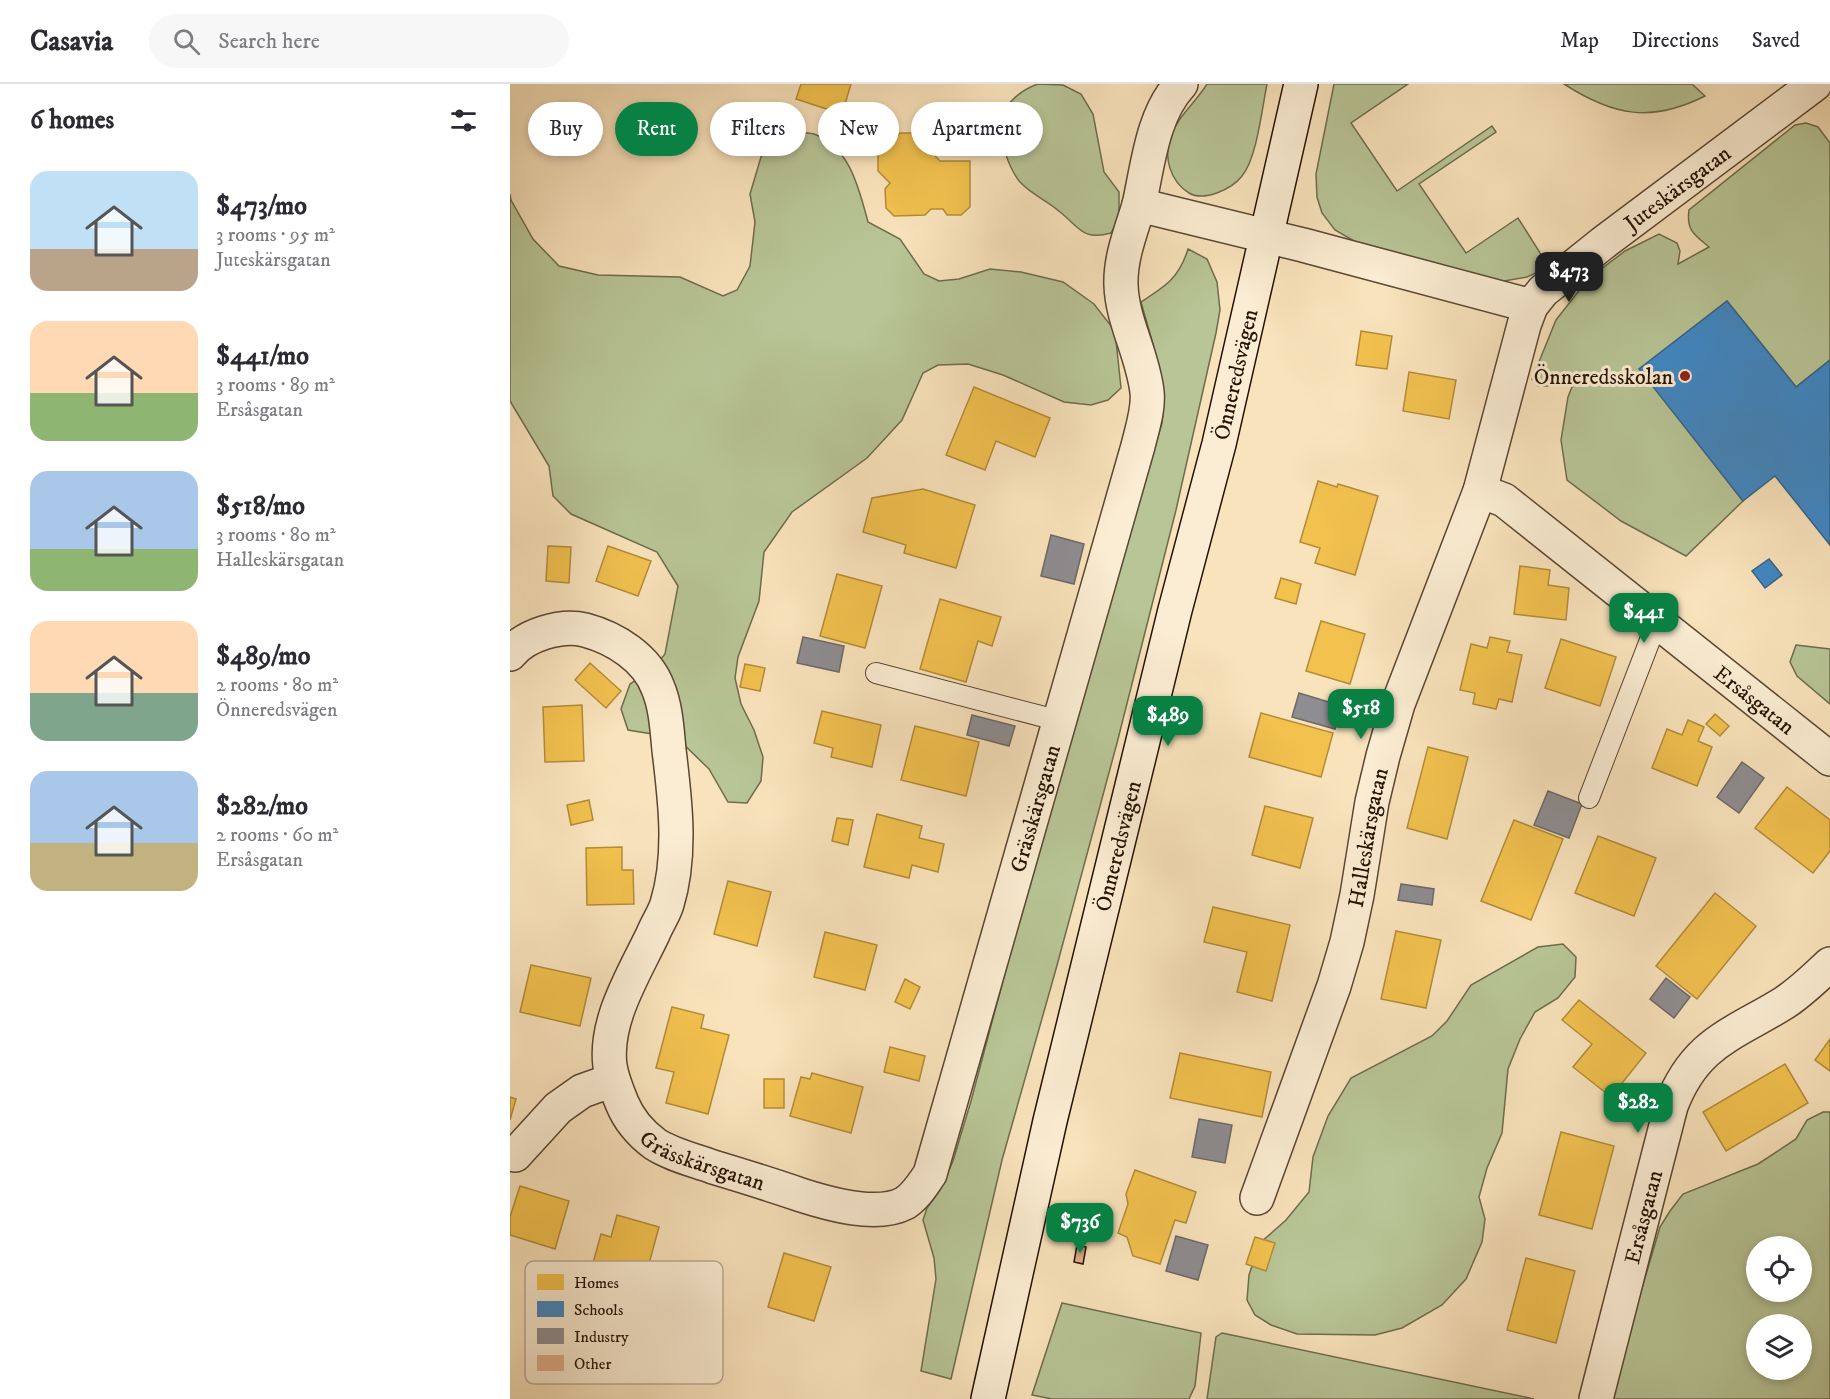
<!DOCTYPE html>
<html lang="en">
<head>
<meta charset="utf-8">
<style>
	:root { --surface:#fff; --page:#f7f7f7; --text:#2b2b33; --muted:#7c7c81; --line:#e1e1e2; --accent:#0b8043 }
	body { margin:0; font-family:"IM FELL DW Pica",serif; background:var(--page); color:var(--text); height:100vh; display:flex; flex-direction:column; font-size:22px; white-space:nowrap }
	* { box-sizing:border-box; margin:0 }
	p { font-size:20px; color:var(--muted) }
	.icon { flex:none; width:33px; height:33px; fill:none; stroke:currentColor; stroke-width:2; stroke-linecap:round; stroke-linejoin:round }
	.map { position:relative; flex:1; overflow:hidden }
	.side { display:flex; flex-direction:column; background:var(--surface); width:510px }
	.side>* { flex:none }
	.top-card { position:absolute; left:18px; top:18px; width:570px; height:54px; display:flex; gap:12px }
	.controls { position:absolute; left:1236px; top:1152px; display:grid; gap:12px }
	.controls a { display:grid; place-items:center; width:66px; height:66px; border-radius:50%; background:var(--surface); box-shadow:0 3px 9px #0003; font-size:30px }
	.price { position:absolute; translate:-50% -51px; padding:0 14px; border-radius:12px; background:var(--accent); color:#fff; font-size:20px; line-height:39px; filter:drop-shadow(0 2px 3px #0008) }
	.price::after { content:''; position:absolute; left:50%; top:36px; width:18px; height:14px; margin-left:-9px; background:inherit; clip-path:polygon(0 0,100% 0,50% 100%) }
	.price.current { background:#222; color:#fff }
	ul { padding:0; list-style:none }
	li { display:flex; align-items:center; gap:18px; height:150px; padding:0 30px }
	li span { display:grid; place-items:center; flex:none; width:168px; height:120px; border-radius:18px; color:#555 }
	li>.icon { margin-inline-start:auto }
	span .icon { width:72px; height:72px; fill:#fffc; stroke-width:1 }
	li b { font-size:26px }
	h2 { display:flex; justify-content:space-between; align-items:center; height:72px; padding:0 30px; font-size:26px }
	.pill { padding:0 21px; border-radius:27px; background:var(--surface); box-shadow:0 3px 9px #0003; font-size:21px; line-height:54px }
	.pill.current { background:var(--accent); color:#fff }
	header { display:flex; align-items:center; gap:36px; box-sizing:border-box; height:84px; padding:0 30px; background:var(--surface); border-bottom:2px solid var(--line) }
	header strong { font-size:28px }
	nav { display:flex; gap:33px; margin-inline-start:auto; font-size:21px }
	.search { width:420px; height:54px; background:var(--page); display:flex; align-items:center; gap:15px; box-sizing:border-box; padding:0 21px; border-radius:33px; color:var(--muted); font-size:22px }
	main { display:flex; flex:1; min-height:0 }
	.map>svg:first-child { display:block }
	.green { fill:#b8c596; stroke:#6e6c4d; stroke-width:1.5; fill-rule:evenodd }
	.homes { fill:#f2c14e; stroke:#b48c38; stroke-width:1.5 }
	.schools { fill:#3f88c5; stroke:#37658b; stroke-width:1.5 }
	.industry { fill:#8d8d92; stroke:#6e6867; stroke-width:1.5 }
	.building { fill:#e5b18d; stroke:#251204; stroke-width:1.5 }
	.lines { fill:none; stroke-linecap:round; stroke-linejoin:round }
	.lane-casing { stroke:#5a4632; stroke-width:22 }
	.street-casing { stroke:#5a4632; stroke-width:36 }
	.secondary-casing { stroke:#251204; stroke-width:36 }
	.lane { stroke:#fbedd3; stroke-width:20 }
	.street { stroke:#fbedd3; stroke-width:33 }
	.secondary { stroke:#fbedd3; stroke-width:33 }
	.poi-dot { fill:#8f2418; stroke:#fbedd3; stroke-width:2 }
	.labels { text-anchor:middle; stroke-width:6; stroke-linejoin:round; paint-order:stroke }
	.street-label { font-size:22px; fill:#251204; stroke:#fbedd3 }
	.poi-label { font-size:22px; fill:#251204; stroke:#fbedd3; text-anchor:end }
	.key { fill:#fbedd3; stroke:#bbab95; stroke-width:1.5 }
	.key-label { font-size:16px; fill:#251204 }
</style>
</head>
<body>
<header>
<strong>Casavia</strong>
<div class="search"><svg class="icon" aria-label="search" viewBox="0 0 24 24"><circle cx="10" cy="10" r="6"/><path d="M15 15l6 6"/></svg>Search here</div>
<nav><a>Map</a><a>Directions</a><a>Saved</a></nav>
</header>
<main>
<section class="side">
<h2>6 homes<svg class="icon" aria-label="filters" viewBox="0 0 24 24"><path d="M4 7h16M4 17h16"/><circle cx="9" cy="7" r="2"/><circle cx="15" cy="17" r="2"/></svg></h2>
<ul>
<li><span style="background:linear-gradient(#bfe0f5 65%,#b9a48a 0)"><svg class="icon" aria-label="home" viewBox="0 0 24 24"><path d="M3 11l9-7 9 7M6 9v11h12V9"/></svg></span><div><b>$473/mo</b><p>3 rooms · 95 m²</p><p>Juteskärsgatan</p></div></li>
<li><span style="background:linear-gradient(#ffd9b3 60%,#8fb573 0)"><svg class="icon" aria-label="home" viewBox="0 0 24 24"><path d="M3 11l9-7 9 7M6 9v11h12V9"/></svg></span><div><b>$441/mo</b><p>3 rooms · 89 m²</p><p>Ersåsgatan</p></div></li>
<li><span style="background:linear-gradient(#a9c7e8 65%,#8fb573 0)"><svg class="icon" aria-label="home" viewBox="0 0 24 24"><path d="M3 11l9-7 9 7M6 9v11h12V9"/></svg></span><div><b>$518/mo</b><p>3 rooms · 80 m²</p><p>Halleskärsgatan</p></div></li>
<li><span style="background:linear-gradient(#ffd9b3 60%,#7fa58c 0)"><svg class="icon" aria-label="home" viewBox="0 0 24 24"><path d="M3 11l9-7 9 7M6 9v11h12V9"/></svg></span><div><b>$489/mo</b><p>2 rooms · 80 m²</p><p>Önneredsvägen</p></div></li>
<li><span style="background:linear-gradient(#a9c7e8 60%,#c2b280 0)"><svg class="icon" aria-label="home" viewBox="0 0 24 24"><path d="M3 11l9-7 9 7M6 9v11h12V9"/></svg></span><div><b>$282/mo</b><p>2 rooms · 60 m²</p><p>Ersåsgatan</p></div></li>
</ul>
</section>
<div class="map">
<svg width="1320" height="1315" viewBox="0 0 1320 1315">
	<rect width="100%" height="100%" fill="#f9e3bc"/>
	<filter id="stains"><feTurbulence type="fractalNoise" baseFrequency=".00333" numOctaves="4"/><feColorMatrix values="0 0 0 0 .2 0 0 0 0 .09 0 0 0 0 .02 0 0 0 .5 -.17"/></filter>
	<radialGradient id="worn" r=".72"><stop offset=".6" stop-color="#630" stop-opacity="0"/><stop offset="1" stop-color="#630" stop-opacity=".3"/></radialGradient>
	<g class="green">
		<path d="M528,0L553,1L571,10L583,30L594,88L609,108V134L601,149C573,157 570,144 550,128C538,117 522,111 510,98C499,85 486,49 492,33C497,17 513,5 528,0Z"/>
		<path d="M697,0H757C752,24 747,74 732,92C722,105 694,118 679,109C660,97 653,73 661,52C668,32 686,18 697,0Z"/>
		<polygon points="824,0 898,0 841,39 887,107 982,42 986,48 909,100 956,169 1008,134 1039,183 1017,193 988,198 856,164 825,146 812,129 807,113 806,90"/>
		<path d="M1054,0H1182L1195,12C1141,39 1104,32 1054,0Z"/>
		<path d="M1296,39L1308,43L1320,59V276L1286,303L1217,217L1130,285L1233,417L1176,472L1111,437L1057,396L1051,356L1058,313L1068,288L1038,302H1028L1022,295L1046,236L1078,195L1115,167L1149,150L1167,159L1170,167L1168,180L1199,163C1185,151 1176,147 1179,126L1285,41Z"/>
		<path d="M266,49C278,49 294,47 304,50C340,63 349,105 358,138L390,155L414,190L429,197L449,195L480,185L511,188L553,198L584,220L605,247L611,304L598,316L581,321L554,318L493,291L458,280L428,281L413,289L392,336L357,374L282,428L254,468L249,517L228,573L225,594L231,620L244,646L253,673L251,697L237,719L218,718L199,685L167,654L118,646L111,625L120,600L143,585L155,570L168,502L147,468L61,430L43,412L39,382L0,317V110L1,116L23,155L49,182L88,191L170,193L213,212L227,206L240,182L245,138L240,110L251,73Z"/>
		<path d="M678,165L697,175L707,198L710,226L706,249L666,426L607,659L546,885L492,1076L441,1295L411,1287L426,1195L424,1174L413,1136L417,1124L429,1107L443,1077L461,1017L507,844L620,447L652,339C657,298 642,258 631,218C656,202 669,194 678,165Z"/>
		<polygon points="1286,561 1320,565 1320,620 1287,592 1280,578"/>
		<polygon points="1053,860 1066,873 1065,893 1048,914 1025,928 1010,955 998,985 992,1049 977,1084 969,1113 975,1135 972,1158 956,1195 932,1221 892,1244 865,1251 787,1250 761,1241 745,1231 737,1216 739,1191 750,1159 776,1136 799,1108 803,1073 818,1032 841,994 922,952 937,937 961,901 1028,863"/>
		<path d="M1313,1028H1320V1315H1103L1114,1265L1150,1143L1160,1127L1173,1110L1248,1080L1286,1055L1297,1036ZM1246,1162H1292V1208H1246ZM1246,1240H1292V1286H1246Z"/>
		<polygon points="552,1219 691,1249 685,1302 679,1315 542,1315 522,1311"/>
		<polygon points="712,1249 1024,1315 697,1315 706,1253"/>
	</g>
	<g class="homes">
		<polygon points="291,0 341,0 332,30 286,15"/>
		<polygon points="390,49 403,49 430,77 460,77 460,123 451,131 437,131 433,125 421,125 415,131 384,132 376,124 375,105 380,99 368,87 368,71"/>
		<polygon points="851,247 882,252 877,285 846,281"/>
		<polygon points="899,288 946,296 939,335 893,327"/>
		<polygon points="464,303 540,334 525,373 486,357 475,386 436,371"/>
		<polygon points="808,397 827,403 828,400 868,412 845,491 805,479 810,464 790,458"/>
		<polygon points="413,405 465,421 446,484 394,469 396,461 353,448 362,414"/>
		<polygon points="38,462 61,463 59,499 36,497"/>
		<polygon points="98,462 141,477 128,512 86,497"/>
		<polygon points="1010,482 1040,486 1038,501 1059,504 1056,536 1004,530"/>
		<polygon points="327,490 372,502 355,564 310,552"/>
		<polygon points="771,494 791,500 786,520 765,514"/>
		<polygon points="430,515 491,533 482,562 468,557 456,598 410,585"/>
		<polygon points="811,537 855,550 840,600 796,587"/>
		<polygon points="980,553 1000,557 997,568 1012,571 1002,618 989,615 986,625 963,620 965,609 950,606 961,560 977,564"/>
		<polygon points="1051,555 1106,573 1090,622 1035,604"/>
		<polygon points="80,579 111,607 96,624 65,596"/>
		<polygon points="235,580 255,584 250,607 230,603"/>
		<polygon points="72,621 74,677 35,678 33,623"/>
		<polygon points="312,627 371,641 362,683 321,673 323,664 304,659"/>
		<polygon points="751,629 823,649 811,693 739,673"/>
		<polygon points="1205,630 1219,642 1210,652 1196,640"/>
		<polygon points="1178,636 1194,643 1188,657 1202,663 1187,702 1142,684 1157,645 1172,651"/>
		<polygon points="405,642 469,658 456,712 391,696"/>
		<polygon points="918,663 958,673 937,755 897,744"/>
		<polygon points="1277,703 1320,736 1320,767 1303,789 1245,744"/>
		<polygon points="79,716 83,736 61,741 57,721"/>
		<polygon points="755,722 803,734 790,784 742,771"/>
		<polygon points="367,730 412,742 409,754 434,760 428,788 402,781 399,794 354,783"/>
		<polygon points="327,734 343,736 338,761 322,757"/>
		<polygon points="1004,736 1053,755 1021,836 971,817"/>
		<polygon points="1088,752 1146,774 1124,832 1065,809"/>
		<polygon points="112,763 112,786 123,786 124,820 77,821 76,764"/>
		<polygon points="218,797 261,808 247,862 204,850"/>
		<polygon points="1205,809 1246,842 1187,915 1146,882"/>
		<polygon points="703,823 780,841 762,917 727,908 737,868 694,858"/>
		<polygon points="886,847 931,856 916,924 871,915"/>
		<polygon points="315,848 367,861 355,906 304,893"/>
		<polygon points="21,881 81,894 70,942 10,928"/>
		<polygon points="395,895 410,903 400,925 385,918"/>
		<polygon points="1069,916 1136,969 1101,1013 1063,983 1082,960 1052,936"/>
		<polygon points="162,923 194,931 191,944 219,951 198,1030 156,1019 164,988 146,984"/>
		<polygon points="1320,955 1320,987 1305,976"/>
		<polygon points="380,963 415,972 409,997 374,988"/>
		<polygon points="670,969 761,988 752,1033 660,1014"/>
		<polygon points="1275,980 1298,1019 1216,1067 1193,1028"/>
		<polygon points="302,989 353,1003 341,1049 280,1032 291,993 300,995"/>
		<rect x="254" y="995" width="20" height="29"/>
		<polygon points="0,1013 6,1015 0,1036"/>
		<polygon points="1051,1048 1104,1062 1082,1145 1029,1131"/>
		<polygon points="625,1086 686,1108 676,1139 665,1136 650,1180 623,1172 617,1153 608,1149 618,1120 616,1110"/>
		<polygon points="10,1102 59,1117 45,1165 0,1151 0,1133"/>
		<polygon points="107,1131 149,1143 131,1209 87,1196 92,1181 83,1179 91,1150 101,1153"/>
		<polygon points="745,1153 765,1159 756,1187 736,1180"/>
		<polygon points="274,1169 321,1183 304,1237 258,1223"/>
		<polygon points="1016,1174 1065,1187 1046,1259 997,1246"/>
	</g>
	<g class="schools">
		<polygon points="1217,217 1286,303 1320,276 1320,461 1265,392 1233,417 1129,285"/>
		<polygon points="1259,475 1272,491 1255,504 1242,487"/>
	</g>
	<g class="industry">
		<polygon points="541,451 574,460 564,500 531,492"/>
		<polygon points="293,553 334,562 329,588 287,579"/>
		<polygon points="789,609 832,622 825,645 782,633"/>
		<polygon points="462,631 505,642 499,662 457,651"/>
		<polygon points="1232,678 1254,694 1229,729 1207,713"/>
		<polygon points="1038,707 1072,720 1059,754 1024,741"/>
		<polygon points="891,800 924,805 922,821 888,816"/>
		<polygon points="1156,894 1180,913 1164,934 1140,915"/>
		<polygon points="689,1035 722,1041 715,1079 682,1073"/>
		<polygon points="666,1152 698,1161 688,1196 656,1187"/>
	</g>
	<polygon class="building" points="567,1161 576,1163 573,1180 564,1178"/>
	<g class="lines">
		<g class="lane-casing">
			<g id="lane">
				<polyline points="366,589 550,637"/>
				<polyline points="1079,714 1147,538"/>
			</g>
		</g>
		<g class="street-casing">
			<g id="street">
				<path d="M629,121C638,81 642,31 671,0"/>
				<path id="s1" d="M970,407L994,416L1320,675"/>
				<path id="s2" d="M0,570C15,551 51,540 75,546C105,554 137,574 148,604C156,623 157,646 159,666C165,715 172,771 157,820C154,830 147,840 143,850C124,890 94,937 100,982C102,995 107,1007 112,1019C119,1036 130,1049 145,1060C162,1071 184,1076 203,1083C233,1092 262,1101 291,1111C319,1120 367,1134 395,1119C406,1112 413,1100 420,1090L628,362C632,345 639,325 637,308C633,271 612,237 611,201C610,174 621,147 629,121L793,161L1021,222L1033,207L1093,159L1305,0"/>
				<polyline points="5,1071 48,1024 72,1007 103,996"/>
				<path id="s3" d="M747,1114L824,902L837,858L847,811L862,718L873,672L888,620L970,407L1014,241L1021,222"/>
				<path id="s4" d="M1086,1315L1161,1022C1185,959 1222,951 1274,919C1291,908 1305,894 1320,880"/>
			</g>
		</g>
		<g class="secondary-casing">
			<g id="secondary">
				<path id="s5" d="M478,1315L540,1037L665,526L709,360L791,0"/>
			</g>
		</g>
		<use href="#lane" class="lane"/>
		<use href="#street" class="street"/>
		<use href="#secondary" class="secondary"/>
	</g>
	<circle class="poi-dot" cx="1175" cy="292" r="6"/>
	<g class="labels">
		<g class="street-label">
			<text dy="8" stroke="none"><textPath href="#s2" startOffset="2562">Juteskärsgatan</textPath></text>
			<text dy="8" stroke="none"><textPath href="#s5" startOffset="1054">Önneredsvägen</textPath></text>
			<text dy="8" stroke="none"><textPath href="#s1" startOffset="346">Ersåsgatan</textPath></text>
			<text dy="8" stroke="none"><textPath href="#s2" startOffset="1344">Grässkärsgatan</textPath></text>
			<text dy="8" stroke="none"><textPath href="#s3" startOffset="378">Halleskärsgatan</textPath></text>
			<text dy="8" stroke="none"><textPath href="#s5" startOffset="568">Önneredsvägen</textPath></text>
			<text dy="8" stroke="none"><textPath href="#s2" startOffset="714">Grässkärsgatan</textPath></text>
			<text dy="8" stroke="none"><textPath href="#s4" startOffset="188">Ersåsgatan</textPath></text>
		</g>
		<g class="poi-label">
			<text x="1163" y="300">Önneredsskolan</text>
		</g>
	</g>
	<rect x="15" y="1177" width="198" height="123" rx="9" class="key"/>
	<rect x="27" y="1190" width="27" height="16" fill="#f2c14e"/>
	<rect x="27" y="1217" width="27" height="16" fill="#3f88c5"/>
	<rect x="27" y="1244" width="27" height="16" fill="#8d8d92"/>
	<rect x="27" y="1271" width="27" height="16" fill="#e5b18d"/>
	<g class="key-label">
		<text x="64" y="1204">Homes</text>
		<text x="64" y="1231">Schools</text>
		<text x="64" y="1258">Industry</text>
		<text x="64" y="1285">Other</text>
	</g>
	<rect width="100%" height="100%" filter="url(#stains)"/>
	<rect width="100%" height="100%" fill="url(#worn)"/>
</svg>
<div class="controls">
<a><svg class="icon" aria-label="locate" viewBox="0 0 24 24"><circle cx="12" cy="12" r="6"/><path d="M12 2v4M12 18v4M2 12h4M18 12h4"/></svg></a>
<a><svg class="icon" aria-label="layers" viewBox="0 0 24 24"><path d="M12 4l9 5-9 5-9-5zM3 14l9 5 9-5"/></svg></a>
</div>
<b class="price current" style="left:1059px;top:219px">$473</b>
<b class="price" style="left:1134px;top:560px">$441</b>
<b class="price" style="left:851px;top:656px">$518</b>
<b class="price" style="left:658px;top:663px">$489</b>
<b class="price" style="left:1128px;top:1050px">$282</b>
<b class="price" style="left:570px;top:1170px">$736</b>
<div class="top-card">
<a class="pill">Buy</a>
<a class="pill current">Rent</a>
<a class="pill">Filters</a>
<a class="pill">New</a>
<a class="pill">Apartment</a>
</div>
</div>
</main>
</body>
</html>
